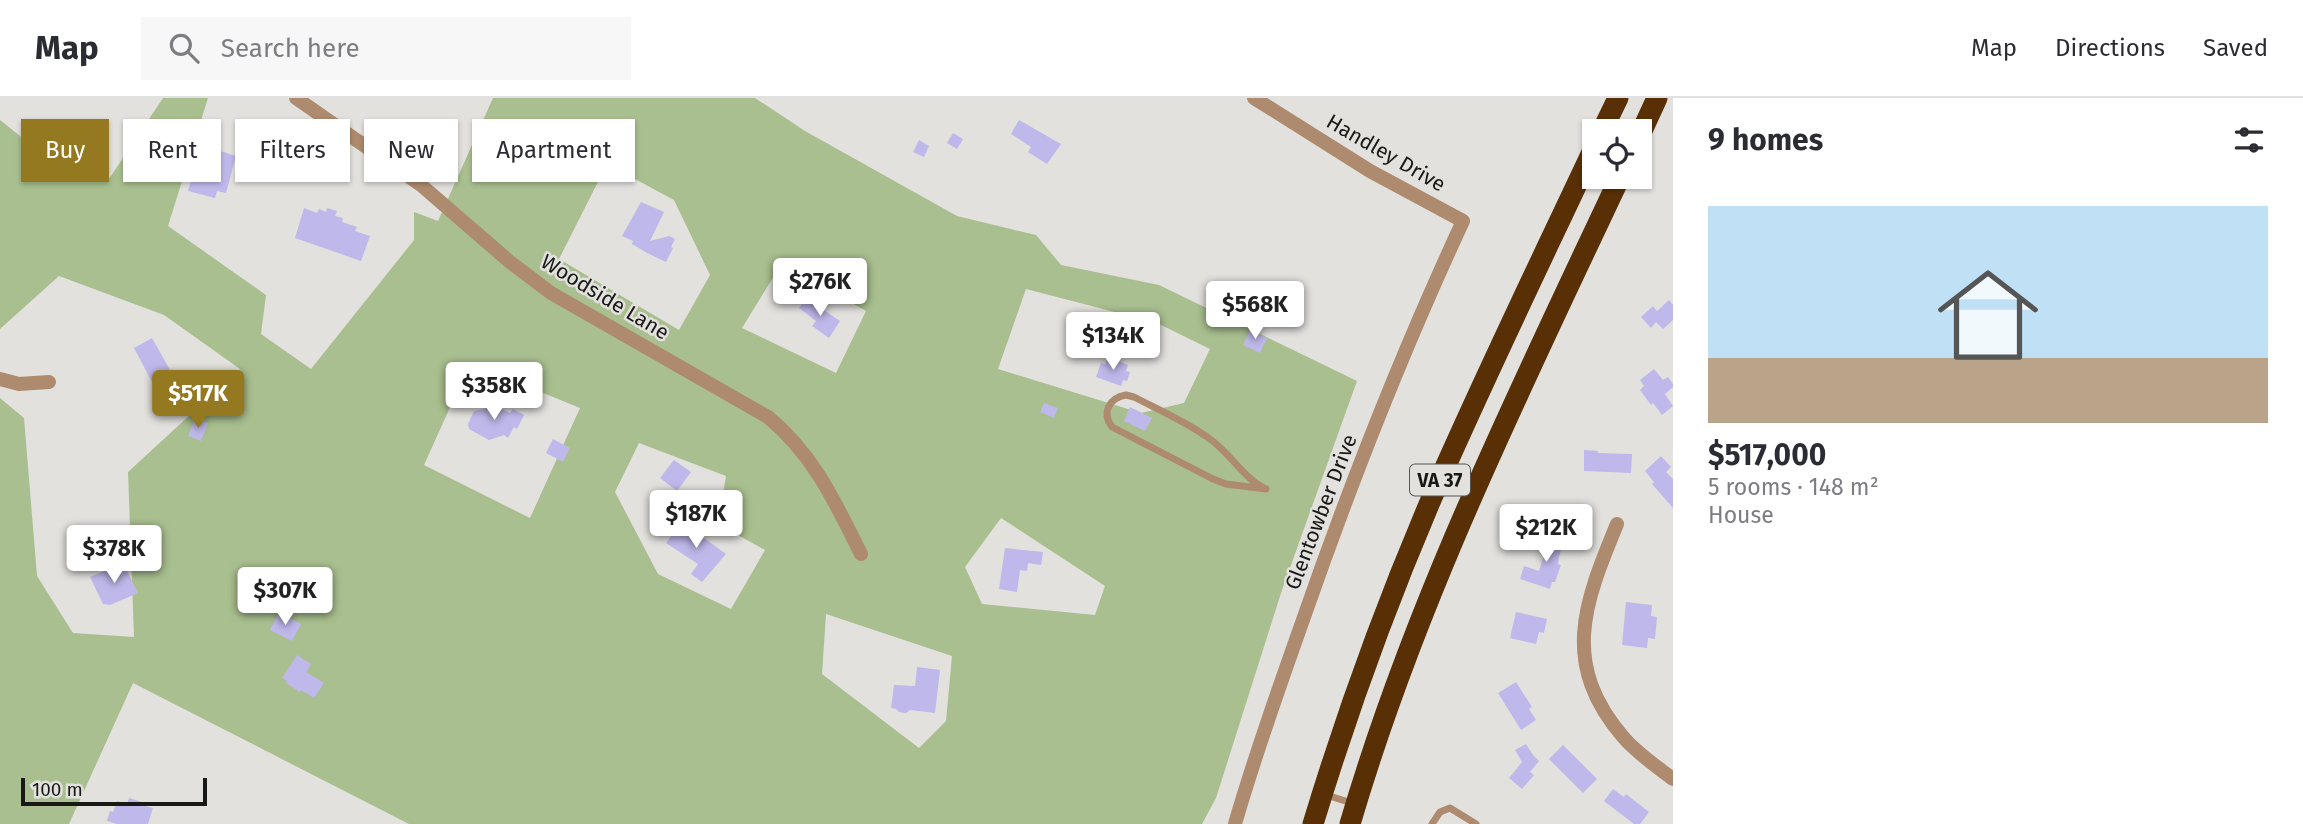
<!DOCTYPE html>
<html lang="en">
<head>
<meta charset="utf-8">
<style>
	:root { --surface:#fff; --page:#f7f7f7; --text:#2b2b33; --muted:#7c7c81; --line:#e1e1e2; --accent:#947920 }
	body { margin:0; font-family:"Fira Sans",sans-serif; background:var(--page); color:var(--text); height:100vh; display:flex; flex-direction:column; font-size:26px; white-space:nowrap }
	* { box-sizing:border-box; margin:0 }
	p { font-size:23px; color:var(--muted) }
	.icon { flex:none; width:38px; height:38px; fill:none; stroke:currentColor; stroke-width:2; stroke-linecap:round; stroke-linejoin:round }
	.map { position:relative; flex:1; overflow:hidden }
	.panel { display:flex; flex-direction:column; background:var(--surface); width:630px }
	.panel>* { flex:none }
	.hud { position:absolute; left:21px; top:21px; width:665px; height:63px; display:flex; gap:14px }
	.tools { position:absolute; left:1582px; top:21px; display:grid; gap:14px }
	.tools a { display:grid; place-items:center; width:70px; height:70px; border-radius:0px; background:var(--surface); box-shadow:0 2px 5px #0004; font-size:35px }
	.scale { position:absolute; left:21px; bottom:18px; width:186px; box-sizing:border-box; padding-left:7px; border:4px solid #181817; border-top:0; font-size:19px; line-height:24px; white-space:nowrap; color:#181817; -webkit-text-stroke:5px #e2e1de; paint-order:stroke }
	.price { position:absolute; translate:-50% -60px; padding:0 16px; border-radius:7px; background:#fff; color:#222; font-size:23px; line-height:46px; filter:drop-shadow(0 2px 4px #0008) }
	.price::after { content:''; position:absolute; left:50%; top:42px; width:21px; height:16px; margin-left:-10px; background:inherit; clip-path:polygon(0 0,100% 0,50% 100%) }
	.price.on { background:var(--accent); color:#fff }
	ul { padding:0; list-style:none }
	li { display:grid; align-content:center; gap:14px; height:371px; padding:0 35px }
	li+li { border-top:2px solid var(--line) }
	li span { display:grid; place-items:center; height:217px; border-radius:0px; color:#555 }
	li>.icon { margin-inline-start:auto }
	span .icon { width:126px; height:126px; fill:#fffc; stroke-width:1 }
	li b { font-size:30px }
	h2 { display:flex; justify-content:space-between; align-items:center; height:84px; padding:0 35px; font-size:30px }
	.tag { padding:0 24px; border-radius:0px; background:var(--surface); box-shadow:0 2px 5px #0004; font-size:24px; line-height:63px }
	.tag.on { background:var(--accent); color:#fff }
	header { display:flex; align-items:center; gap:42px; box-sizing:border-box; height:98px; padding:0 35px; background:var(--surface); border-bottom:2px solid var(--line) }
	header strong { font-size:33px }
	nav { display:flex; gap:38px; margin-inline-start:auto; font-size:24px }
	.search { width:490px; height:63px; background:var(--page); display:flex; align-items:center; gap:18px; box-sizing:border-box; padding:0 24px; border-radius:0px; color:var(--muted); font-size:26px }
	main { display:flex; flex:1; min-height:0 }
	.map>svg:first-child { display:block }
	.green { fill:#a9bf8f; fill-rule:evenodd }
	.building { fill:#bfb8ea }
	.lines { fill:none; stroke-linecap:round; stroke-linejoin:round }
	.lane { stroke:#ae8a6e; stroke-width:7 }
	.street { stroke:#ae8a6e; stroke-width:14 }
	.highway { stroke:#593006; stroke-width:21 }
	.labels { text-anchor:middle; stroke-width:5; stroke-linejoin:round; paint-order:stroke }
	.shield { fill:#e2e1de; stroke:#555453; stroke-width:2 }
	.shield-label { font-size:19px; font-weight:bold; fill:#181817 }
	.street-label { font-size:21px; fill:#181817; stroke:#e2e1de }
</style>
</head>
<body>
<header>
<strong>Map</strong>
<div class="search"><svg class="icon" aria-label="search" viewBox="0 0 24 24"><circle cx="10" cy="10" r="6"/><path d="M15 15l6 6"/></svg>Search here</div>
<nav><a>Map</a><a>Directions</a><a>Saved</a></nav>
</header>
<main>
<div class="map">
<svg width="1673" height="726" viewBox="0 0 1673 726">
	<rect width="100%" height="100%" fill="#e2e1de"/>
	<path class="green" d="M163,0H208L168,128L266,197L261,236L311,271L414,142V114L438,123L493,0H755L805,33L957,118L1036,137L1061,167L1159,187L1357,283L1281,495L1216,700L1202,726H409L133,585L69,726H0V300L24,320L37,478L73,535L134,539L128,374L240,271L164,217L59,178L0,231V22L40,54L109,81ZM607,66L674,102L710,177L679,232L559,161ZM782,165L866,213L836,275L742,230ZM1026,191L1157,225L1210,251L1184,305L1141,315L998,271ZM470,265L580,310L530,420L424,367ZM639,345L726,378L718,426L765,452L731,511L658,476L615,394ZM1001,420L1105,488L1095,517L982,506L965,469ZM826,516L952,558L946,623L919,650L822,576Z"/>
	<g class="building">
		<polygon points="1019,22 1061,46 1047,66 1028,54 1031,49 1011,36"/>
		<polygon points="953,35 963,41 957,51 947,45"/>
		<polygon points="919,42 929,48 924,59 913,54"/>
		<polygon points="201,47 236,58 226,95 217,93 215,100 188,93"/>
		<polygon points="641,104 664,114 650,143 669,138 675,141 671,149 673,150 666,164 649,156 632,146 633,143 622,138"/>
		<polygon points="304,110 317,115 319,111 326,114 327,110 337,113 335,118 343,120 342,124 357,129 355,133 370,138 361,163 295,140"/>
		<polygon points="806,200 840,223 829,240 812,228 816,223 799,210"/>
		<polygon points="1669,202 1673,207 1673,222 1663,231 1656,224 1651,230 1641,219 1653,208 1657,213"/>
		<polygon points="1250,232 1267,240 1260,255 1243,247"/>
		<polygon points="152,240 170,272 164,276 173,292 160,299 134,250"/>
		<polygon points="1108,259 1128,267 1126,273 1130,274 1127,283 1123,282 1121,288 1096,279 1101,265 1105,266"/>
		<polygon points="1654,271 1663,282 1668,279 1673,286 1673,289 1665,296 1673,308 1662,317 1653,305 1651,307 1640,292 1644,288 1640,282"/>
		<polygon points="488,305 510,315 513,311 524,317 517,331 514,329 508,340 504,337 489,342 469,331 468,326 474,313 485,311"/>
		<polygon points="1044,305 1058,310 1054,320 1040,314"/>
		<polygon points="1130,309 1152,320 1145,333 1124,323"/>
		<polygon points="195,320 208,325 201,343 188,338"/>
		<polygon points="553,341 570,350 563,364 546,355"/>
		<polygon points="1584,352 1598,353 1598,355 1632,356 1631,375 1584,373"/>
		<polygon points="1661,358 1671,369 1666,374 1673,381 1673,410 1652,386 1654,384 1645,373"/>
		<polygon points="674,362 691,374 677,393 660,380"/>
		<polygon points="682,424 726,456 702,484 691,476 698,466 666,445"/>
		<polygon points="1551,434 1565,439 1559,459 1558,466 1561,467 1555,484 1552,484 1550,491 1520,481 1524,468 1539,473"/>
		<polygon points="1005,450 1043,454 1041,467 1028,465 1027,473 1020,472 1017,494 999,491"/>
		<polygon points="123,465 138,495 110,507 103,506 90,479"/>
		<polygon points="1626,504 1652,507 1651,518 1657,519 1655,541 1648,540 1647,550 1622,547"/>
		<polygon points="279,514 301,526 292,543 270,532"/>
		<polygon points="1516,514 1547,521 1544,535 1539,534 1536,546 1510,540"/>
		<polygon points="297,557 311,566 306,574 324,585 314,600 301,592 300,594 286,585 287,583 282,580"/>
		<polygon points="917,569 940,572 935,615 910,612 906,615 899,614 896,611 891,610 894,587 915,588"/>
		<polygon points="1516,584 1532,609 1529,611 1536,622 1521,632 1498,595"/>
		<polygon points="1526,646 1533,657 1539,663 1530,674 1534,677 1522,691 1509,680 1522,664 1515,652"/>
		<polygon points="1563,647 1597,681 1583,695 1549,661"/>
		<polygon points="1613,691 1624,699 1626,696 1649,714 1640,726 1634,726 1604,703"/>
		<polygon points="129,700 142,704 141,707 153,710 148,726 117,726 107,723 110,713 113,714 117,703 127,706"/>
	</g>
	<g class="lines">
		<g class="lane">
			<path d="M1126,297L1134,299C1159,312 1187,324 1210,341C1230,355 1245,382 1266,391L1226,386L1213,381L1112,329C1101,315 1109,300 1126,297Z"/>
			<polyline points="1323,696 1355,706"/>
			<polyline points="1432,726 1440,714 1450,710 1476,726"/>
		</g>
		<g class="street">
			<path d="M296,0L421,87L510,164L551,195L768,319C814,357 835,404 861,456"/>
			<polyline points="0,281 19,286 49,284"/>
			<path d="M1617,426C1584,506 1560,566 1624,640C1638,656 1656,668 1673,681"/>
			<path d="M1235,726C1255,656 1280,587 1304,519C1351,384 1403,252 1463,123L1370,73L1254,0"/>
		</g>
		<g class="highway">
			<polyline points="1602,33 1618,0"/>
			<polyline points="1640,37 1657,0"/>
			<path d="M1313,726C1347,614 1387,504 1433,397C1484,280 1540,165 1594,50"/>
			<path d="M1350,726C1416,501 1521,290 1620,79"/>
		</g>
	</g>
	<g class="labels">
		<rect class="shield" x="1410" y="366.5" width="60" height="31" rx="5"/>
		<g class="shield-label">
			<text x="1440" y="389">VA 37</text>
		</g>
		<g class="street-label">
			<text transform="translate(1386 55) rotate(30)" y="7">Handley Drive</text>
			<text transform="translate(605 199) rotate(31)" y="7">Woodside Lane</text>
			<text transform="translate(1321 414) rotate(-69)" y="7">Glentowber Drive</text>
		</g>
	</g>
</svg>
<div class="tools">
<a><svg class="icon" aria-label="locate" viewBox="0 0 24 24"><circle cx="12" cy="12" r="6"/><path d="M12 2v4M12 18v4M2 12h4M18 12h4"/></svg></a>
</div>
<div class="scale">100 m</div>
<b class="price" style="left:820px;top:220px">$276K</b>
<b class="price" style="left:1255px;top:243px">$568K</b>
<b class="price" style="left:1113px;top:274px">$134K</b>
<b class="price" style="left:494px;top:324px">$358K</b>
<b class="price on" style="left:198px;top:332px">$517K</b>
<b class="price" style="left:696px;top:452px">$187K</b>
<b class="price" style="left:1546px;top:466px">$212K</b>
<b class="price" style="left:114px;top:487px">$378K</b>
<b class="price" style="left:285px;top:529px">$307K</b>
<div class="hud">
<a class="tag on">Buy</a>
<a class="tag">Rent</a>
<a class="tag">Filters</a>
<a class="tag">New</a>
<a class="tag">Apartment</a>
</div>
</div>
<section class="panel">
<h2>9 homes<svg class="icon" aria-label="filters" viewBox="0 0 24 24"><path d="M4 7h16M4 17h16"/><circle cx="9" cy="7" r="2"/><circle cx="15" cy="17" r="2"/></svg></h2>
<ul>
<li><span style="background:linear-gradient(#bfe0f5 70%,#b9a48a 0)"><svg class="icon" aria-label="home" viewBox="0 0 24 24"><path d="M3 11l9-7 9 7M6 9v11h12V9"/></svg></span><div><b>$517,000</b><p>5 rooms · 148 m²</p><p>House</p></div></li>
</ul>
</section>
</main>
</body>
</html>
